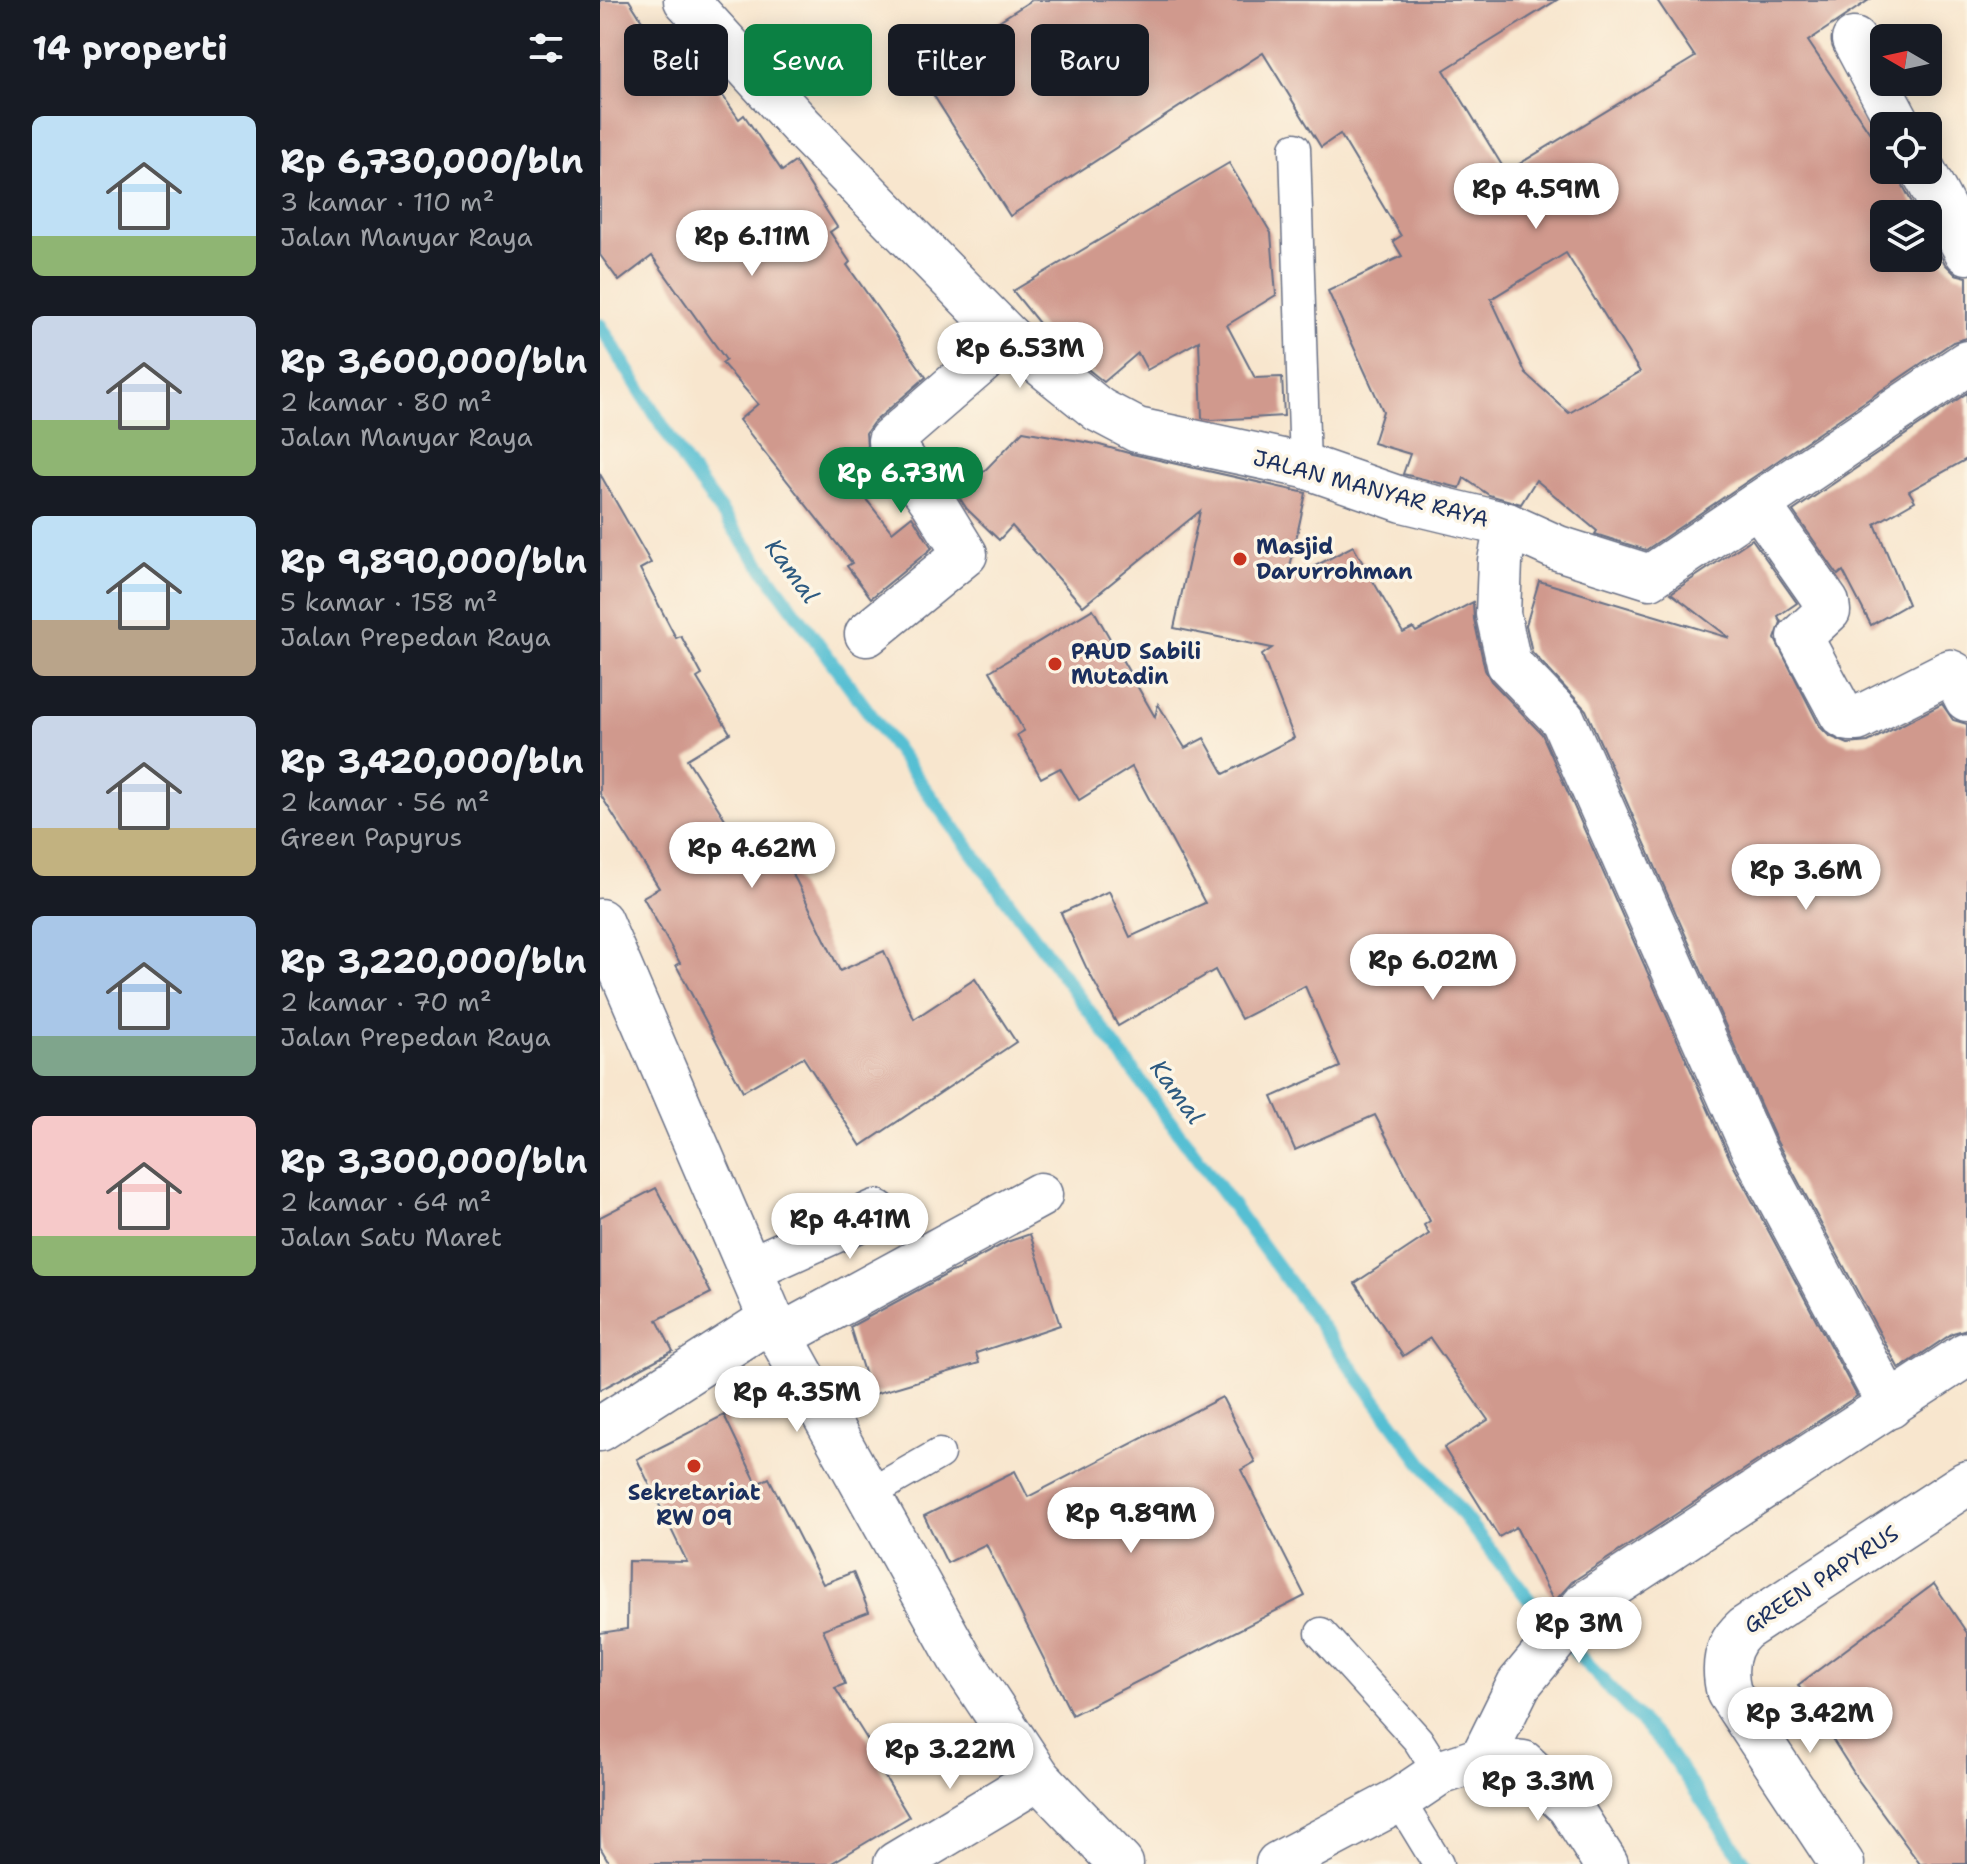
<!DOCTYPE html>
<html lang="id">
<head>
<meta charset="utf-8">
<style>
	:root { --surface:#171b24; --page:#20242c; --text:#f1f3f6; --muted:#9ea1a6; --accent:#0b8043 }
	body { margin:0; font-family:"Shantell Sans",sans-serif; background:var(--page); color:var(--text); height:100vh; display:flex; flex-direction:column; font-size:30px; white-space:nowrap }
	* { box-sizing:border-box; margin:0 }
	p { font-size:26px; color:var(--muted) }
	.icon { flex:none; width:44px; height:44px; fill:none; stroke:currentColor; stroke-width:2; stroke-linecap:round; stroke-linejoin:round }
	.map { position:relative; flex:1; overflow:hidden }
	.side { display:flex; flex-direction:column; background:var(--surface); width:600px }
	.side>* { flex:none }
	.banner { position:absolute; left:24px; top:24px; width:760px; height:72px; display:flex; gap:16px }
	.needle { width:52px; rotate:279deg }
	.tools { position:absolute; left:1270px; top:24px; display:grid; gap:16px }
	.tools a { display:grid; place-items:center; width:72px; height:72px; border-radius:12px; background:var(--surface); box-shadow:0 4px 20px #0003; font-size:40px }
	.price { position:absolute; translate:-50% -68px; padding:0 18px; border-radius:28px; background:#fff; color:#222; font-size:26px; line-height:52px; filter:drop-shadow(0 2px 4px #0008) }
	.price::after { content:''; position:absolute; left:50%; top:48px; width:24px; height:18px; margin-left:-12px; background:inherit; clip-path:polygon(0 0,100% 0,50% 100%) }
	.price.selected { background:var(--accent); color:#fff }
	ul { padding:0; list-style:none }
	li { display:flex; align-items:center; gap:24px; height:200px; padding:0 32px }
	li span { display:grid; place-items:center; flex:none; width:224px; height:160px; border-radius:12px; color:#555 }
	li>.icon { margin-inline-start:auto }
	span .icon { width:96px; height:96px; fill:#fffc; stroke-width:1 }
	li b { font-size:34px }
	h2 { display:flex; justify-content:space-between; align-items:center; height:96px; padding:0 32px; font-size:34px }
	.pill { padding:0 28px; border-radius:12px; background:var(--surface); box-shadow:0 4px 20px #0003; font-size:28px; line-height:72px }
	.pill.selected { background:var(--accent); color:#fff }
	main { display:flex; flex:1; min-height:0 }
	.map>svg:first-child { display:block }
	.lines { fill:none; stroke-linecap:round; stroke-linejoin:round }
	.stream { stroke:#56bfd3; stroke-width:14 }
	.building { fill:#d0998d; fill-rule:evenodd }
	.service-casing { stroke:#686f85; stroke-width:33 }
	.minor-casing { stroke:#686f85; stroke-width:47 }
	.tertiary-casing { stroke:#686f85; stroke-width:47 }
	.service { stroke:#fff; stroke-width:30 }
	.minor { stroke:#fff; stroke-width:44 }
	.tertiary { stroke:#fff; stroke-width:44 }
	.poi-dot { fill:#c8321e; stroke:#fcf5e5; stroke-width:3 }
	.labels { text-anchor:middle; stroke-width:7; stroke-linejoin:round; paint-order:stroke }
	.street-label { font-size:22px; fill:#1b2f5e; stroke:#fcf5e5 }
	.poi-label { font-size:22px; font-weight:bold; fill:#1b2f5e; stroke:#fcf5e5; text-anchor:start }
	.water-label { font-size:24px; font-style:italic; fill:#2d5a81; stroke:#fcf5e5 }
</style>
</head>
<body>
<main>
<section class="side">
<h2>14 properti<svg class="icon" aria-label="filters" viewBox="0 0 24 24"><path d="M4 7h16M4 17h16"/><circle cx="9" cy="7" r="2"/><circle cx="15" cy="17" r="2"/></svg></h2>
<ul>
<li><span style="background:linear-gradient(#bfe0f5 75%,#8fb573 0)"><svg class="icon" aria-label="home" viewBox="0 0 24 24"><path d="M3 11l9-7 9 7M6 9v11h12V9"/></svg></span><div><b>Rp 6,730,000/bln</b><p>3 kamar · 110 m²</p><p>Jalan Manyar Raya</p></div></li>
<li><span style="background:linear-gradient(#c9d6e8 65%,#8fb573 0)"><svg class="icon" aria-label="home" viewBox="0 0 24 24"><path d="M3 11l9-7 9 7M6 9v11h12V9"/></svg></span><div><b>Rp 3,600,000/bln</b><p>2 kamar · 80 m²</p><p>Jalan Manyar Raya</p></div></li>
<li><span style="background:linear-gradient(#bfe0f5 65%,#b9a48a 0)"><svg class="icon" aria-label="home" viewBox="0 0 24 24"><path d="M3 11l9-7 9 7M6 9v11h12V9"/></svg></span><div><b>Rp 9,890,000/bln</b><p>5 kamar · 158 m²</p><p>Jalan Prepedan Raya</p></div></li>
<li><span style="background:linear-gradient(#c9d6e8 70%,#c2b280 0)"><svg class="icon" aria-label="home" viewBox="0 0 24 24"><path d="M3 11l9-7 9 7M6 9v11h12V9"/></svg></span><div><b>Rp 3,420,000/bln</b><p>2 kamar · 56 m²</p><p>Green Papyrus</p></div></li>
<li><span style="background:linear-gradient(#a9c7e8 75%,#7fa58c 0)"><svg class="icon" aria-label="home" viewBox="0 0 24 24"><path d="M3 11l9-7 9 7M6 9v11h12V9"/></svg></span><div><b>Rp 3,220,000/bln</b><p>2 kamar · 70 m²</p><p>Jalan Prepedan Raya</p></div></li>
<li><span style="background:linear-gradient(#f6c9c9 75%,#8fb573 0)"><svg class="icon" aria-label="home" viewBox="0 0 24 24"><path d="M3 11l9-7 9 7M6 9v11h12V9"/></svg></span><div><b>Rp 3,300,000/bln</b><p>2 kamar · 64 m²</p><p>Jalan Satu Maret</p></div></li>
</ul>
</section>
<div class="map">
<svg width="1367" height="1864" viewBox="0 0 1367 1864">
	<rect width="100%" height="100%" fill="#fcf5e5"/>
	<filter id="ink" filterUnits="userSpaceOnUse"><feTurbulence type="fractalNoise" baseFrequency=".0125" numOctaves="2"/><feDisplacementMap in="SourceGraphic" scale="16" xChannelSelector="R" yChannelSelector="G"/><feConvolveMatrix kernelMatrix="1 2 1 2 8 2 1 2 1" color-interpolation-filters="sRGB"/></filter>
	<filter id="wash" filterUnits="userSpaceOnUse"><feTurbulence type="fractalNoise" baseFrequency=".006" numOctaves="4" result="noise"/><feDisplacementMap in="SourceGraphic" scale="32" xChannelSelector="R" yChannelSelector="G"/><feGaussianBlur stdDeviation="1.8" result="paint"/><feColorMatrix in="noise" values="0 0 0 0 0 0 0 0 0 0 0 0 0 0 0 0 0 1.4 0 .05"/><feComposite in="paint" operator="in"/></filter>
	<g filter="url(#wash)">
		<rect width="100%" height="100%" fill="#f8e6ce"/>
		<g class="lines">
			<polyline class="stream" points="0,325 86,464 822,1463 941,1615 1065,1747 1146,1864"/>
		</g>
		<g id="blocks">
			<g class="building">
				<polygon points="0,0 29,0 50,33 63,23 95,66 100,63 139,119 144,115 182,171 195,162 237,227 230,232 250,262 247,265 326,377 273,423 266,433 267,448 240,466 292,532 312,516 332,548 271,598 247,566 252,563 139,420 158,404 122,363 126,360 52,256 19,281 0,255"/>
				<path d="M432,0H957L844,70L906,172L1095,57L1057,0H1269L1208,41L1284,154V170H1298L1301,182L1318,214H1284V258H1328V232L1345,264L1355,274L1367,277V338L1353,342L1046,550L995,534L997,531L936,480L921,504L889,495L864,478L860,488L803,474L810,454L773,443L783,411L728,291L802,256L793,241L801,236L740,134L721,147L663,53L410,216L319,72ZM966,253L1040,372L969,413L926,374L891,299Z"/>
				<polygon points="629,163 671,233 676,295 627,325 655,378 682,377 684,416 612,420 602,418 599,341 547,370 538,353 504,382 455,343 413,291"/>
				<polygon points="1367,393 1367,459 1309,491 1315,501 1275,524 1308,604 1271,625 1243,571 1238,575 1193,511"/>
				<polygon points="423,431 496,444 532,454 706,493 687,581 753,546 803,633 813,628 816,632 873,602 874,619 885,670 891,681 942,734 1131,1161 1257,1396 972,1582 954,1602 916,1527 899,1537 844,1448 888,1420 830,1338 803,1356 755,1283 829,1234 824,1225 830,1221 775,1115 695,1150 672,1097 740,1067 705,986 641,1019 615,970 518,1026 486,967 461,913 509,891 530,937 605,903 532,767 479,800 460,768 441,778 417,735 424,731 390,671 493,609 555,717 558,704 585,748 604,738 624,774 694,738 662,655 672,648 574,628 600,511 483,606 412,526 399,540 367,509 359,497"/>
				<polygon points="0,474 51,563 40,569 76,638 81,636 102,675 97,678 130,733 87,759 139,841 165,826 197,882 240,971 284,951 314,1019 375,979 416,1042 261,1146 203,1057 143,1091 76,965 80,963 43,897 59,888 0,794"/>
				<polygon points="1152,539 1197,603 1178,616 1181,622 1175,639 1220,727 1229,736 1248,744 1268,742 1342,704 1353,720 1367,724 1367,1329 1353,1333 1299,1369 1176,1140 986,710 932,652 926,625 939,581 1130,638 1071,593"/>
				<polygon points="56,1188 111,1293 57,1320 73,1351 0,1390 0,1217"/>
				<polygon points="430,1234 460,1325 376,1353 379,1363 271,1395 250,1327 351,1272 363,1268 362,1266 407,1242"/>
				<polygon points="622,1397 655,1462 641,1470 705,1596 472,1715 386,1544 347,1563 324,1516 415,1471 428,1497"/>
				<polygon points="124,1415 157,1484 169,1478 223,1584 253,1572 269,1612 223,1629 245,1684 235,1688 274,1750 270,1752 309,1817 230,1864 10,1864 0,1847 0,1633 27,1629 28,1561 87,1562 37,1459"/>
				<polygon points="1334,1584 1367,1633 1367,1864 1320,1864 1259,1781 1198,1685"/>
			</g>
		</g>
	</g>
	<g filter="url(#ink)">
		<use href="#blocks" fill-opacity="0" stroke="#686f85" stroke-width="2"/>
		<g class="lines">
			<g class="service-casing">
				<g id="service">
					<polyline points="695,148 705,466"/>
					<polyline points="269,1494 339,1454"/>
					<polyline points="721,1633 818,1740 839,1773"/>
					<polyline points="799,1800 838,1864"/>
				</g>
			</g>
			<g class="minor-casing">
				<g id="minor">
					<polyline points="86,0 203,128 409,338 499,410 537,430 705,466 803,500 907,525 958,548 1050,577 1367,363"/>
					<polyline points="1254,40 1300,126"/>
					<polyline points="1323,170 1367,252"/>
					<polyline points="1158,504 1227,603 1228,611 1200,637 1242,715 1249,719 1257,719 1350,672 1354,674 1367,699"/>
					<polyline points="907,525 900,561 898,614 909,664 963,720 1154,1151 1290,1406"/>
					<polyline points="267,634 365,554 333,502 290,441 409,338"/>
					<polyline points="150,1269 276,1212"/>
					<polyline points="181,1336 440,1195"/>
					<polyline points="0,1429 171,1319"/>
					<polyline points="882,1759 919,1684 986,1603 1367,1354"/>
					<polyline points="296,1864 439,1778"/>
					<path d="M1242,1864L1129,1693C1123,1669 1125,1646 1144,1629L1367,1483"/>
				</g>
			</g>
			<g class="tertiary-casing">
				<g id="tertiary">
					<polyline points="0,921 171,1319 359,1657 439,1778 521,1864"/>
					<polyline points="678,1864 799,1800 839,1773 882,1759 923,1763 969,1806 1006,1864"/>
				</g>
			</g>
			<use href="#service" class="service"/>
			<use href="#minor" class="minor"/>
			<use href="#tertiary" class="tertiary"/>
		</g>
	</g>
	<g class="poi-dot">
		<circle cx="640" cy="559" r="8"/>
		<circle cx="455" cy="664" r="8"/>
		<circle cx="94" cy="1466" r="8"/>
	</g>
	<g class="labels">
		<g class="street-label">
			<text transform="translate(771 488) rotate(15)" y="8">JALAN MANYAR RAYA</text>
			<text transform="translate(1221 1579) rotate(-33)" y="8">GREEN PAPYRUS</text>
		</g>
		<g class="poi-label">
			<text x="656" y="554">Masjid<tspan x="656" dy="25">Darurrohman</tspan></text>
			<text x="471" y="659">PAUD Sabili<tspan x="471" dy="25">Mutadin</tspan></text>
			<text x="94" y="1500" text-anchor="middle">Sekretariat<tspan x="94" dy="25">RW 09</tspan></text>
		</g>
		<g class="water-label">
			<text transform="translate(192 571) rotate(54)" y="8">Kamal</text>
			<text transform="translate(577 1092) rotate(54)" y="8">Kamal</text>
		</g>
	</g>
</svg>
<div class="tools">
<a><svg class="needle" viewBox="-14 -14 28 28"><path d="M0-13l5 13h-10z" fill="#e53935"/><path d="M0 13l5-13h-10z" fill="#9ea1a6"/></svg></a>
<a><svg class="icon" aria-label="locate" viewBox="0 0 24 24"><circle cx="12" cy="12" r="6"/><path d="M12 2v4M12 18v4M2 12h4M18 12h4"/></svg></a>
<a><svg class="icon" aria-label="layers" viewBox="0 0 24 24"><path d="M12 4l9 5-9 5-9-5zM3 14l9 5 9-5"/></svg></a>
</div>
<b class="price" style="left:936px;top:231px">Rp 4.59M</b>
<b class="price" style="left:152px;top:278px">Rp 6.11M</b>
<b class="price" style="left:420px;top:390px">Rp 6.53M</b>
<b class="price selected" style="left:301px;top:515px">Rp 6.73M</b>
<b class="price" style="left:152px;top:890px">Rp 4.62M</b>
<b class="price" style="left:1206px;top:912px">Rp 3.6M</b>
<b class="price" style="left:833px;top:1002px">Rp 6.02M</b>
<b class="price" style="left:250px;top:1261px">Rp 4.41M</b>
<b class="price" style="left:197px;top:1434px">Rp 4.35M</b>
<b class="price" style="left:531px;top:1555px">Rp 9.89M</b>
<b class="price" style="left:979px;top:1665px">Rp 3M</b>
<b class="price" style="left:1210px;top:1755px">Rp 3.42M</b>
<b class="price" style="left:350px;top:1791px">Rp 3.22M</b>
<b class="price" style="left:938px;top:1823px">Rp 3.3M</b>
<div class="banner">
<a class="pill">Beli</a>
<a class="pill selected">Sewa</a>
<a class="pill">Filter</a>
<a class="pill">Baru</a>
</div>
</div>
</main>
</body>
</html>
